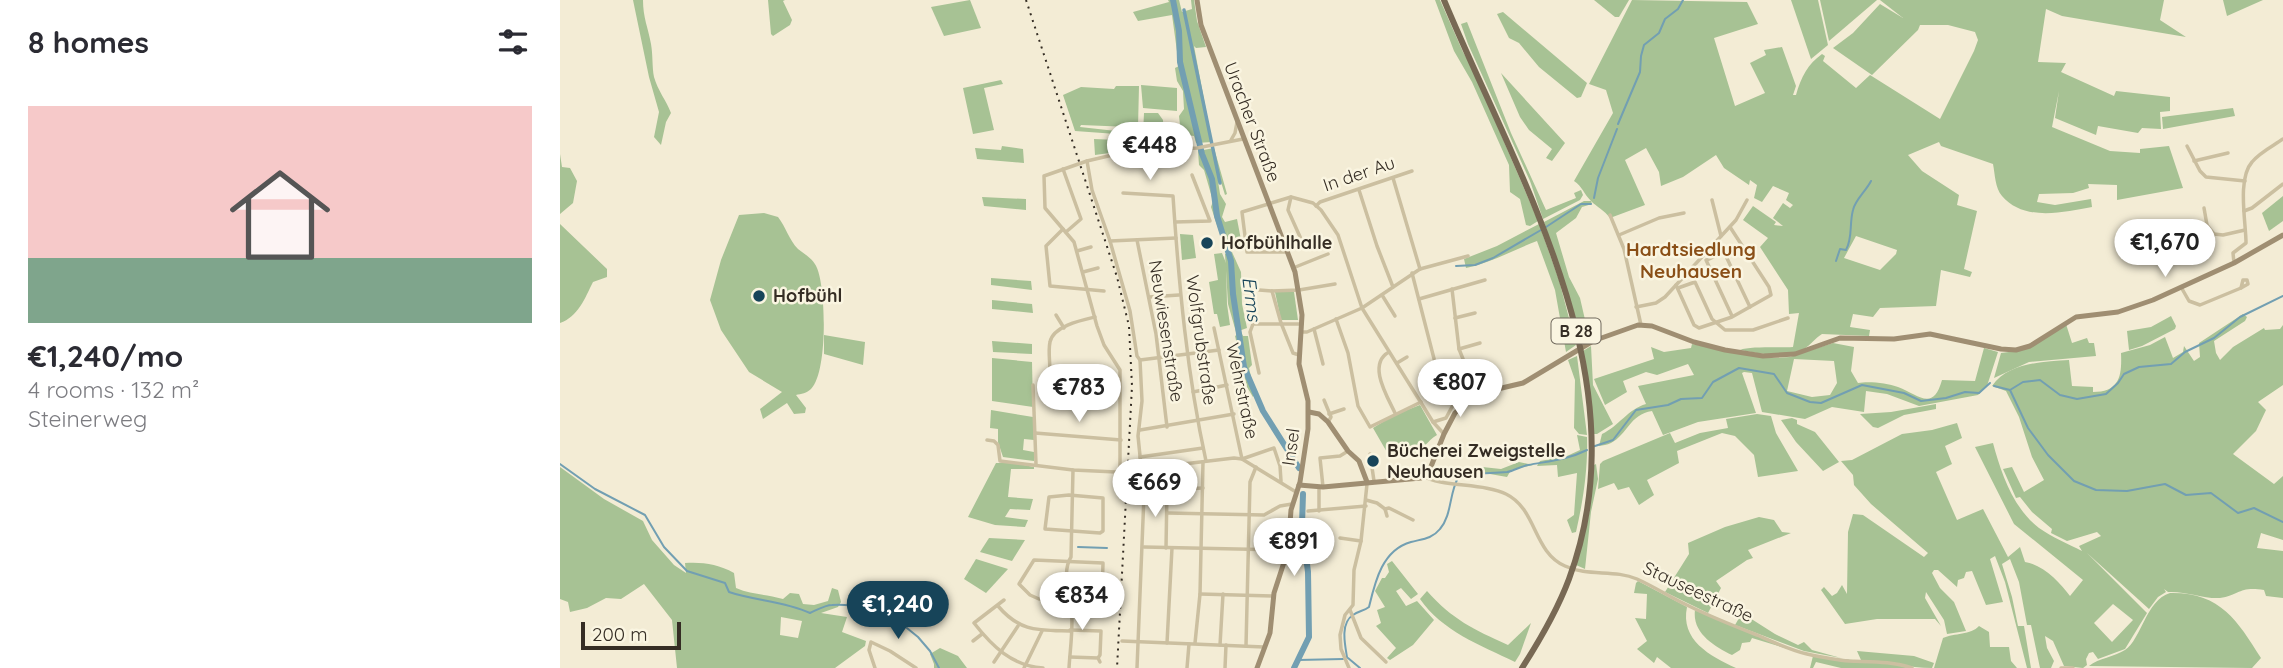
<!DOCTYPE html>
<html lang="en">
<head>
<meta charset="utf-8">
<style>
	:root { --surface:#fff; --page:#f2f2f3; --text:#2b2b33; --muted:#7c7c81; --line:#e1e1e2; --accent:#174459 }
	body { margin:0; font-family:Quicksand,sans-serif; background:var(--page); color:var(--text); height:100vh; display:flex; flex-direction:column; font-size:26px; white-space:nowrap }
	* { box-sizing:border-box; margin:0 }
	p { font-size:23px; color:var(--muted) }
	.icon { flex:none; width:38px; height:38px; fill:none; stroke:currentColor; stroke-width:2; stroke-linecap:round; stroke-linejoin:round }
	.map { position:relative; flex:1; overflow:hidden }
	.drawer { display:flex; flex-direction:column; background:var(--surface); width:560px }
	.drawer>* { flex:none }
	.scale { position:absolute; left:21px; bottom:18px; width:100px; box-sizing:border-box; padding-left:7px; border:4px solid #352d24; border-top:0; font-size:19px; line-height:24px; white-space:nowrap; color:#352d24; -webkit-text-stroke:5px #faf5e1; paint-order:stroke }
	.price { position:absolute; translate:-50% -60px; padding:0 16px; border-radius:24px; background:#fff; color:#222; font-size:23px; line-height:46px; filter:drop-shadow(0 2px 4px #0008) }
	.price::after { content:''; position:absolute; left:50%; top:42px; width:21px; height:16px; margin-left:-10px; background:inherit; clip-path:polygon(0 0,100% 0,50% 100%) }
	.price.active { background:var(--accent); color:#fff }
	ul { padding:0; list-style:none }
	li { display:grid; align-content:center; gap:14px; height:371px; padding:0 28px }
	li+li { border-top:2px solid var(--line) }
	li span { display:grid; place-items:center; height:217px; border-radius:0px; color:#555 }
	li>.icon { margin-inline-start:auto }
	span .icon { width:126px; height:126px; fill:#fffc; stroke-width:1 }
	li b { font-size:30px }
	h2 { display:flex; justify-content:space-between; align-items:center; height:84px; padding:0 28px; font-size:30px }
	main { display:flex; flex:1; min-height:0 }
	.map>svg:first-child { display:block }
	.green { fill:#a7c294; fill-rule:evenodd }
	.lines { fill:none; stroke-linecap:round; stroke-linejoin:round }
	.stream { stroke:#729fb2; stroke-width:2 }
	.canal { stroke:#729fb2; stroke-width:3.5 }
	.river { stroke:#729fb2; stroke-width:6 }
	.street { stroke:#cbbfa0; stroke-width:3.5 }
	.secondary { stroke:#9f8e72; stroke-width:5 }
	.primary { stroke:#786954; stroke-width:6 }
	.rail { stroke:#352d24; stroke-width:2; stroke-dasharray:2 5; stroke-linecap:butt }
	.poi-dot { fill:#174459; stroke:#faf5e1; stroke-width:2.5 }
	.labels { text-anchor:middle; stroke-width:5; stroke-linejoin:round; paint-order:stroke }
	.shield { fill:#faf5e1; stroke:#70695d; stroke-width:2 }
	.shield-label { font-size:16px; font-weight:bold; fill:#352d24 }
	.street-label { font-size:18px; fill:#352d24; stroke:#faf5e1 }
	.poi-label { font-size:18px; font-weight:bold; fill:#352d24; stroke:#faf5e1; text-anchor:start }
	.neighbourhood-label { font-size:19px; font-weight:bold; fill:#8a4f17; stroke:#faf5e1 }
	.water-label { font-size:19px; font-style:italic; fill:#174459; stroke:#faf5e1 }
</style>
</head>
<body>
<main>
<section class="drawer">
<h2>8 homes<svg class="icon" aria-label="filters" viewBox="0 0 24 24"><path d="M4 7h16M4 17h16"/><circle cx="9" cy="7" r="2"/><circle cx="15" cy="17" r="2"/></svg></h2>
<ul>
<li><span style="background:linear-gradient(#f6c9c9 70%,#7fa58c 0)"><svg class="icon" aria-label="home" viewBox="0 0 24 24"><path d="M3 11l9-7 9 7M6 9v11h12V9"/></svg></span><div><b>€1,240/mo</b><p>4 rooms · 132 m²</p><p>Steinerweg</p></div></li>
</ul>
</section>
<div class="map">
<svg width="1723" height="668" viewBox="0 0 1723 668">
	<rect width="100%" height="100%" fill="#f3ecd5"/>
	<g class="green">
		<path d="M73,0H83C83,18 88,27 91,44C93,55 92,67 94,77C98,91 106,100 111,113L106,122L101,145L94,137L99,112L89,77Z"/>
		<polygon points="208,0 225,0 223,1 232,20 230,25 213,36 211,34"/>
		<polygon points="410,0 421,28 384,36 371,7"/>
		<polygon points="608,0 619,0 622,12 632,9 631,0 634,0 637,21 646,47 636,48 634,46 652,142 636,143 634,136 621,134 619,116 624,109 623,91 617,81 615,68 619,66 612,15 578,21 573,12 609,2"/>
		<polygon points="875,0 880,0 903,52 912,67 978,221 970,226 966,225 960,199 950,192 949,165 912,82 894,51"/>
		<polygon points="1034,0 1069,0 1059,17 1055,17"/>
		<path d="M1072,0L1187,2L1198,24L1154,38L1175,106L1205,93L1190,63L1206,55L1204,50L1222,47L1236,86L1233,95H1236C1241,77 1248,64 1262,54L1265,56L1263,61L1296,88L1310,75L1380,119L1414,51L1418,40L1415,32L1388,25H1360L1358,30L1312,75L1273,48L1293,33L1320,4L1343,18L1320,0H1604L1600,20L1626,37L1502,16L1486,9L1478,62L1506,63L1501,72L1554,96L1556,91L1610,97V111L1600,112L1601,129L1582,128L1578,133L1538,126L1536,135L1495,118L1499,91L1492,127L1550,151L1580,153V149L1609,146L1623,188L1557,200V185L1528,184L1529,188L1513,193L1479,194L1477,202L1495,205L1531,199L1532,207C1504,212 1464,222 1442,196C1435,188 1435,174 1433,164L1381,146L1379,142L1348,155L1362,171L1399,195L1397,205L1417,211L1404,269L1412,272L1410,277L1381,270L1376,306L1320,308L1313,317L1293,314L1290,327L1310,330L1309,336L1262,334C1255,338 1251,345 1244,349C1226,360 1198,353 1180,350C1189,346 1220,348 1233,347L1239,313L1229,314L1228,290L1200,247L1208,238L1183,220L1193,206L1216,222L1214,225L1223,226L1213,218L1223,203L1230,208L1233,205L1226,200L1229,193L1213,186L1202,202L1194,198L1197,185L1190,180L1189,185L1164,168L1156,155L1123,177L1101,186L1099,172L1086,148L1065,160L1085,205L1050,218C1044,210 1037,207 1031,201C1024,194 1022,186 1014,181L1053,113L1046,90L1029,84ZM1296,236L1337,250L1336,254L1320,270L1284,258Z"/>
		<polygon points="1231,0 1258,0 1268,45 1251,59"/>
		<polygon points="1260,0 1317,0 1269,41"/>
		<polygon points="1663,0 1703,0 1667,16"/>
		<polygon points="943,12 1027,83 1021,97 1017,98 979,67 959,43 949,38 937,14"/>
		<polygon points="907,22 951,133 986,210 1016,198 1014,193 1021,190 1023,195 1020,200 983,219 970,181 908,44 901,24"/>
		<polygon points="941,73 1005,143 992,161 986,158 992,149 969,130 960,117"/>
		<polygon points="441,80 443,84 424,88 434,130 413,134 403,88"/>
		<polygon points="581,85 617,88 617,111 583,108"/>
		<polygon points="556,86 579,86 578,127 574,124 570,127 521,125 520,127 583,134 584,113 598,113 603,120 604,141 613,141 614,146 586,148 535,155 534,139 583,141 584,136 515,131 503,95 521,87 554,89"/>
		<polygon points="1673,108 1675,116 1603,129 1602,117"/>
		<polygon points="442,146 463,149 464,163 417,159 415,148 441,150"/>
		<polygon points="654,148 667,194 665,195 661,182 658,181 660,194 666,204 662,217 665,222 677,219 682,245 672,247 667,231 672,251 666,252 651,207 653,201 644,170 639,165 638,151"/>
		<polygon points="0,154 2,167 10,168 17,181 13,203 0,214"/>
		<polygon points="1723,196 1723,221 1709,231 1702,213"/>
		<polygon points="422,197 466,199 466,210 424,206"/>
		<polygon points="1024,201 1031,201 1032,204 1022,207 1016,218 996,233 1009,277 1020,298 1029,337 1020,342 984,222"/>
		<path d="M204,213L218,217C226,227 229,240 238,249C245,255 253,258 257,268C266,289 268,372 251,389C247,393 241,394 236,395L246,408L245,413L234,414L227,403L203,419L200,409L222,392L189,372L161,330L150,300L161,260L179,215Z"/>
		<path d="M0,224L47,269V277L33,282C25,298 18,317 0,323Z"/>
		<path d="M979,224L999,280L1016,345L1006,352L995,290L977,241C953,250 931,263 906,268L904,259L937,246Z"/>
		<polygon points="620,234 633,235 636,258 622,260"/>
		<polygon points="672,252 681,272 682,304 687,328 676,332 668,304 665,254"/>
		<polygon points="662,253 666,263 667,304 670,325 660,327 657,314 654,314 649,282 658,280 654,254"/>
		<polygon points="431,278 471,281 472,290 431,285"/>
		<polygon points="715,292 734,292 738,320 721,320"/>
		<polygon points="432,300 472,304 473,313 432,309"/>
		<path d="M1683,314L1687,317L1685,321L1654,341L1656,353L1660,360L1673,347L1704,328L1705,330L1720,329L1723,325V385L1698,402L1706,410L1696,431L1673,454L1714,484L1723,476V540L1701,533L1697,548L1723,551V598L1706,596L1704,590C1679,586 1680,595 1660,598C1644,599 1626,591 1608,592L1604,589L1606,592L1598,597L1589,609L1527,553L1587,613L1565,649L1538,659L1533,652L1529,653L1526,659L1527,665L1523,668L1504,666L1493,641L1485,636L1487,648L1494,661L1491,668H1480L1471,625H1467L1459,582L1450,559L1442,564L1452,597L1458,626H1464L1471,668H1467L1445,582L1435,556L1430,559L1443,602L1426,605L1412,571L1406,572L1404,578L1398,580L1397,587L1378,570H1374L1372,573L1380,588L1394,602L1406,631L1387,634L1384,620L1366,592L1365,598L1381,626L1375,619H1317L1285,624L1261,590L1264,587L1272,596L1277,593L1282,585L1287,594L1288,532L1293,514L1303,515L1364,557L1368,553L1311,504L1294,485L1293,475L1281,461L1292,460L1342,434L1372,430L1397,423L1402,438L1385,446L1392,464L1376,472L1397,520L1423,509L1448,557L1460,547L1465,562C1482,564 1500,582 1510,596L1523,580L1454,524L1415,447L1433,443C1441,473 1453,508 1479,528C1492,537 1508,544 1522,551L1519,546L1541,536L1537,532L1507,541L1491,533L1492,529L1472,512L1460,497L1456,498L1443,469L1452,467L1464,492L1484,480L1472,457L1459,417L1446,391L1432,386C1449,362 1482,362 1509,360L1512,386L1533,387V392C1560,392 1562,375 1561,353L1590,345L1605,337L1613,358L1623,352L1624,346L1634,361L1640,357L1639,343ZM1553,604L1573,620L1552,642L1534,623Z"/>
		<polygon points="1611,316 1616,326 1615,329 1582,346 1569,350 1567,331 1591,327"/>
		<polygon points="1506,324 1512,343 1527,338 1529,343 1534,343 1536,356 1469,362 1434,378 1441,353 1456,351"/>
		<polygon points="681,332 683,336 688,336 692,365 689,368 695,394 693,397 687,387 675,336"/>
		<polygon points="264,335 305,342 303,365 264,354"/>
		<polygon points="432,341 472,344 472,354 433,352"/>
		<path d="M1273,343L1294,347L1291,371L1298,383C1309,381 1327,383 1338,387C1359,395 1373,412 1382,380L1415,381L1424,348L1438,352L1427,386L1418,395L1359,406L1327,394L1306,391L1304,412L1272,407L1245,419L1202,412L1192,373L1184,372L1182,373L1196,413L1138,422L1103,435L1092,411C1070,414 1067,435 1051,443C1047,445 1043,445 1039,446L1042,434C1059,426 1068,409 1086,404L1078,386L1134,375L1128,364L1097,375L1086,372L1063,381L1067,392L1045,405L1034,379L1094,359L1091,347L1104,352L1131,348L1132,344L1211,358L1230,357ZM1234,359L1274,361L1277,383L1270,395L1252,397L1227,391Z"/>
		<polygon points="1031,346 1033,385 1053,424 1037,434 1034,434 1023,351"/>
		<polygon points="1017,356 1027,435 1019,434 1014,428 1015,380 1008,360"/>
		<polygon points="432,358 472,362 473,407 432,401"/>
		<polygon points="1376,404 1376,409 1344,415 1318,428 1313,427 1300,414 1331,412"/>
		<path d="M860,405L877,435C867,441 864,449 853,455L847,446L828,454L813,428L834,415Z"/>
		<polygon points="431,410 473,417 474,440 464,439 463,450 474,452 474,461 443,457 438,442 438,429 430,428"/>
		<polygon points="1197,414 1211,416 1216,433 1238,471 1198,477 1194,455 1175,436 1162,433 1117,451 1119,463 1087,480 1094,495 1079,505 1069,487 1058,490 1054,483 1038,489 1040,464 1043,461 1110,433 1115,443 1140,433 1168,428 1166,419"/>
		<polygon points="1232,418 1237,420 1237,424 1255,432 1279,462 1263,471 1236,442 1221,420"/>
		<path d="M1017,435L1027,437C1028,470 1023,501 1016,532L1012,533L1007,520L1014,515L1017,473L998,477L997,465L977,466L980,461L1007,456L1020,450Z"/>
		<polygon points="959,462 973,465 951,470 947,477 913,471 913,466 941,469"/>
		<polygon points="436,463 453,463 474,467 474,469 451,469 448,497 473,499 470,510 450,509 445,517 468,520 465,527 435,525 408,517"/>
		<polygon points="1036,464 1038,479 1031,512 1025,569 1016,565 1029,514 1034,465"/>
		<path d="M0,467L44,499L83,521L92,540L114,565L126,573L125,563C143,562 158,564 174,573L176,588C192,595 207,594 223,599L230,593L239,594L243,604L254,605L268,601L272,588L278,590L281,602L278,607L261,613L287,617L282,632L306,641L305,646L275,668H117L112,620L84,584L61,599L46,598L27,608L10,612L8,602L0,599ZM221,617L242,621L238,638L220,635Z"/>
		<polygon points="1199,517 1214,520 1222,532 1231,533 1188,550 1193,558 1187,560 1156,581 1161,588 1148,613 1105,592 1129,554 1128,543 1165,527"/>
		<polygon points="429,538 465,540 452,561 420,552"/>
		<polygon points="416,559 448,569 426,593 404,579"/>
		<polygon points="832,561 858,594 851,599 841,588 836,591 846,606 857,601 874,620 853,645 830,660 827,658 836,648 816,626 821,623 817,610 825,607 815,591 822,578 825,578 829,572 827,564"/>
		<path d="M1078,581L1127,607C1120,640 1150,656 1176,668H1111L1097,657L1094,663L1077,649L1087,641L1075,618L1086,619L1087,594L1074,593L1076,583Z"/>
		<path d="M867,591C893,620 913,629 948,645L971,623L960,654L955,662C920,645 882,631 860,599Z"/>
		<path d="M1610,593C1660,592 1677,620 1701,658L1692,668L1529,666C1539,658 1554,657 1565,650C1581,640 1586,600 1610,593Z"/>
		<path d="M1135,610L1244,654L1192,638L1190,642L1182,643L1180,650L1172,655C1154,646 1132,633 1135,610Z"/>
		<polygon points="1182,613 1215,634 1238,645 1244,642 1252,650 1281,658 1244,651 1175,625"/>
		<path d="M1419,626L1429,632L1430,647H1449L1451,661L1457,668H1374L1383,638C1394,633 1411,635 1419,626Z"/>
		<polygon points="380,648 398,656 407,668 374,668 374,664 370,654"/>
		<path d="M1297,651L1354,656L1374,663L1372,668C1349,668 1326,661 1301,660Z"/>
		<polygon points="1253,656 1333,664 1348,668 1281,668 1256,662 1253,668 1250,668"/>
	</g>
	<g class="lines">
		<g class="stream">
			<polyline points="1058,124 1080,72 1081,56 1084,45 1099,33 1105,19 1118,9 1123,0"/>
			<polyline points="1034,198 1038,178 1057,129"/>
			<polyline points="986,227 1021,204 1031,204"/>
			<path d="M1276,261L1280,249L1286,250C1293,237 1289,225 1293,210C1295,200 1306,191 1311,181"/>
			<polyline points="896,266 915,265 933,258 981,230"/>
			<polyline points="1434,386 1450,390 1463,382 1480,380 1500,395 1517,399 1546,394 1558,383 1564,374 1579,367 1611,364 1625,352 1654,338 1680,317 1723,296"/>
			<polyline points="1450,390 1468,428 1488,455 1514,481 1536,490 1567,491 1605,484 1626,495 1651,493 1678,513 1694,508 1723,522"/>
			<polyline points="1032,447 1053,440 1076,410 1108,405 1121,399 1142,398 1153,382 1179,368 1214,374 1227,393 1250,402 1261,403 1302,385 1344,393 1361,401 1386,398 1405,392 1419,393 1430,383"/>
			<path d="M0,464L35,489L85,515L104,547L127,571L165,583L169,592C196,601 224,601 250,613C257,610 265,605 272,605C293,603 314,610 335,610L337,620L358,637L370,651L379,668"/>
			<polyline points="518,547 547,548"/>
			<path d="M787,657C785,645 780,623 793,615C798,611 804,611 809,607C815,582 822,550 851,542C862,539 872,539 880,529C892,515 889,494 898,478C918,471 927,474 947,472C954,471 961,466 968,465C989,461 1007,460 1027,450"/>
			<polyline points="788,658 800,668"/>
			<polyline points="738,660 783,659"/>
		</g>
		<polyline class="canal" points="624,10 660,183"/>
		<g class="river">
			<polyline points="613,0 619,31 620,62 642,154 652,179 657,216 671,261 673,294 684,367 703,411 739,468"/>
			<polyline points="734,668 749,637 748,572 742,525 743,494"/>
		</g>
		<g class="street">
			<polyline points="671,140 675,133 677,122"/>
			<polyline points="1627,146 1640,171 1646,177 1685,181"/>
			<polyline points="527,161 532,190 550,241 570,311 577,356 580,360 582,401 578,436 584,495 577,668"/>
			<polyline points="1634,161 1668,153"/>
			<polyline points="503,169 521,219 506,232"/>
			<polyline points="833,178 860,269"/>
			<polyline points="799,190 817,246 833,287"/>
			<path d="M563,193L613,196C619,286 627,374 646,461"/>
			<polyline points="731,197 728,210 741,239"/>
			<polyline points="1152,200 1161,236"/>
			<polyline points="756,206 760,202 852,171"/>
			<polyline points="1644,208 1647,225 1654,234 1663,235 1685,230"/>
			<polyline points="1684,211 1692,208 1723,184"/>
			<polyline points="1050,215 1064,249 1081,325"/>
			<polyline points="615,222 650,221 632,175"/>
			<polyline points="503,229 486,246 490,286 544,291"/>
			<polyline points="1059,235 1099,218 1124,213"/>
			<polyline points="577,240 596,334 607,427"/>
			<polyline points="550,241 616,238"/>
			<polyline points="517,251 531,247"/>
			<polyline points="727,252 687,252 682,212 731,197 753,203 761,210 778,235 802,308 873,422 884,434"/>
			<polyline points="1146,260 1172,316"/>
			<polyline points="1147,260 1164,252 1190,307"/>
			<polyline points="1633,261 1645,256 1654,234"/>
			<path d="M1674,263L1673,253L1686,243C1686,222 1677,179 1692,162C1700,152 1713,146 1723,139"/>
			<polyline points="733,268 768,254"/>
			<polyline points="523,272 538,268"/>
			<polyline points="852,273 880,382 893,405"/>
			<polygon points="1683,280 1687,280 1688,284 1681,288"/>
			<polyline points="1116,285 1134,325 1139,328 1172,317 1211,295 1209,287 1170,227"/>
			<polyline points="1621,287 1629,301 1640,305 1681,288"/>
			<polyline points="1118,288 1135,282 1152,319 1165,330 1193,330 1228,318"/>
			<polyline points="892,289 899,349 915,389"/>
			<polyline points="699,290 712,291"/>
			<polyline points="822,295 835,316"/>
			<polyline points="589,297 619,295"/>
			<polyline points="859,299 925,280"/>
			<polyline points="1076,307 1096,303 1105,297 1176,220 1187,200"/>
			<polyline points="496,315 504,328"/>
			<polyline points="895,318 915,313"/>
			<polyline points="776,319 788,353 798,406 810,427 861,402"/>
			<polyline points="654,328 682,459 714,448 720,466 721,481"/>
			<polyline points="754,329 763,364"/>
			<polyline points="741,332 747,332 802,308 860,269 908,256"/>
			<polyline points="899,349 920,343"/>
			<path d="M829,352C807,364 827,396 835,413"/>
			<polyline points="739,355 733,353 721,323 712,291 739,290 775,284"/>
			<polyline points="580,360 659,350"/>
			<polyline points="837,363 847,357"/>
			<path d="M492,373L490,371C490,362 488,351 490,342C493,326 522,320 535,317"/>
			<polyline points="699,373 690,332 693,324 742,324"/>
			<polyline points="473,385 476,464"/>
			<polyline points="633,392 667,385"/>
			<polyline points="764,400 771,417 768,422"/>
			<polyline points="769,414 784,409"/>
			<polyline points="873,422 886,418 893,405 906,395 933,383 930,366"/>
			<polyline points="580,430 674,414"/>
			<polyline points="475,433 561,440"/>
			<polyline points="427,440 434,441 438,445 440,461 513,470 556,472 674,458 682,459 736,492"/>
			<polyline points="810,454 814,481"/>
			<polyline points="580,457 643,448"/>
			<polyline points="560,471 560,370 544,345 537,326 514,242 485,208 484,176 527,161 561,153 637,148 683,139"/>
			<path d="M864,476C879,487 925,483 946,494C977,509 973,552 1005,566C1028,577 1054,569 1077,579C1095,587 1111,598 1129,606C1151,617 1174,626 1197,635C1213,642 1230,650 1247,654C1261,657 1275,660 1289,661C1310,662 1332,661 1352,668"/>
			<polyline points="759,487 759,511"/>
			<polyline points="763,487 760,458 780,456 788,451"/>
			<polyline points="586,491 643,488"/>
			<polygon points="509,495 543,498 543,531 540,533 485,529 489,497"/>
			<polyline points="806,500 817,503 825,509 829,508 853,520"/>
			<polyline points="825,509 827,516"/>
			<polyline points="748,511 806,506"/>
			<polyline points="607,513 704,515 720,506 732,504"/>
			<polyline points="780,538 801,541"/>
			<polyline points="584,547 728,550"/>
			<polyline points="606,548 607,490"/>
			<polygon points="474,560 543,563 542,598 539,600 479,599 470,595 459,584"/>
			<polyline points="640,594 714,596"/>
			<path d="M444,600L414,623C432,646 452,666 483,668"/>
			<path d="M438,606C460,632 478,630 510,631"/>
			<polyline points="790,610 801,638 826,662"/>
			<polyline points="510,630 541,631 540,655 538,658"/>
			<polyline points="413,641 422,634"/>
			<polyline points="562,641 704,647"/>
			<polyline points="607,643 612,548"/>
			<polyline points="635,643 640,594 643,462"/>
			<polyline points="660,645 663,594"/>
			<polyline points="686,646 690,482 696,467"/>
			<polyline points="510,657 538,658 540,662"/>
			<polyline points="434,662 458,626"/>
			<polyline points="315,668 309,650 311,642 330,651 356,668"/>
			<polyline points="464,668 482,631"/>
			<path d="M509,668C510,649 514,625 511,606C509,591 502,571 511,557L513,470"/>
			<polyline points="627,668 629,644"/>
			<polyline points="665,668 666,645"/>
			<polyline points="789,668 781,649 780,635 785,615 793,605 794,570 801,541 807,484"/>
			<polyline points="1501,668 1513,668"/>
		</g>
		<g class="secondary">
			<polyline points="637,0 641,25 735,272 742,315 739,364 748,401 748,429 740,482 731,510 728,550 714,593 710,633 697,668"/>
			<polyline points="749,412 759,414 768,422 788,451 799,461 807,482"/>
			<polyline points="739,485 763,487 861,478 870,469 884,434 895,413 909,400 929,391 963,383 1033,341 1078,325 1092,326 1134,342 1165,350 1203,356 1235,354 1280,338 1334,339 1370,334 1441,349 1456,350 1470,346 1516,317 1558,312 1593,300 1674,263 1723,235"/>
		</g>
		<path class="primary" d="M884,0C959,180 1083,379 1009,579C997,611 980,640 962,668"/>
		<polyline class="rail" points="466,0 557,277 569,326 572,386 557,668"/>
	</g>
	<g class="poi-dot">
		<circle cx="647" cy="243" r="7"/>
		<circle cx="199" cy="296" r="7"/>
		<circle cx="813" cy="461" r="7"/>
	</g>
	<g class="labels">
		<rect class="shield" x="991.5" y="318.5" width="49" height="25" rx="5"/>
		<g class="shield-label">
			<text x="1016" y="337">B 28</text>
		</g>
		<g class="street-label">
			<text transform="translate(692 122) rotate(69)" y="6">Uracher Straße</text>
			<text transform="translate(799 174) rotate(-19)" y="6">In der Au</text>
			<text transform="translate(606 331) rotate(81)" y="6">Neuwiesenstraße</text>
			<text transform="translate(641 340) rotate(82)" y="6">Wolfgrubstraße</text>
			<text transform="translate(682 391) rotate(78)" y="6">Wehrstraße</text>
			<text transform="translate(731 447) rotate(-82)" y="6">Insel</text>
			<text transform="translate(1138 592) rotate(25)" y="6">Stauseestraße</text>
		</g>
		<g class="poi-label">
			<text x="661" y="249">Hofbühlhalle</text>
			<text x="213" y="302">Hofbühl</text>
			<text x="827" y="457">Bücherei Zweigstelle<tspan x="827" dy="21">Neuhausen</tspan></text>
		</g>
		<g class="neighbourhood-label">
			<text x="1131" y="256">Hardtsiedlung<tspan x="1131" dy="22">Neuhausen</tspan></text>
		</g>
		<g class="water-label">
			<text transform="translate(692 299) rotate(83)" y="7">Erms</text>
		</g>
	</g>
</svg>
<div class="scale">200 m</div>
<b class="price" style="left:590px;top:182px">€448</b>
<b class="price" style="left:1605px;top:279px">€1,670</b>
<b class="price" style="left:900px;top:419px">€807</b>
<b class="price" style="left:519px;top:424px">€783</b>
<b class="price" style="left:595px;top:519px">€669</b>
<b class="price" style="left:734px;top:578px">€891</b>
<b class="price" style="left:522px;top:632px">€834</b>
<b class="price active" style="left:338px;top:641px">€1,240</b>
</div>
</main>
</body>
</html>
